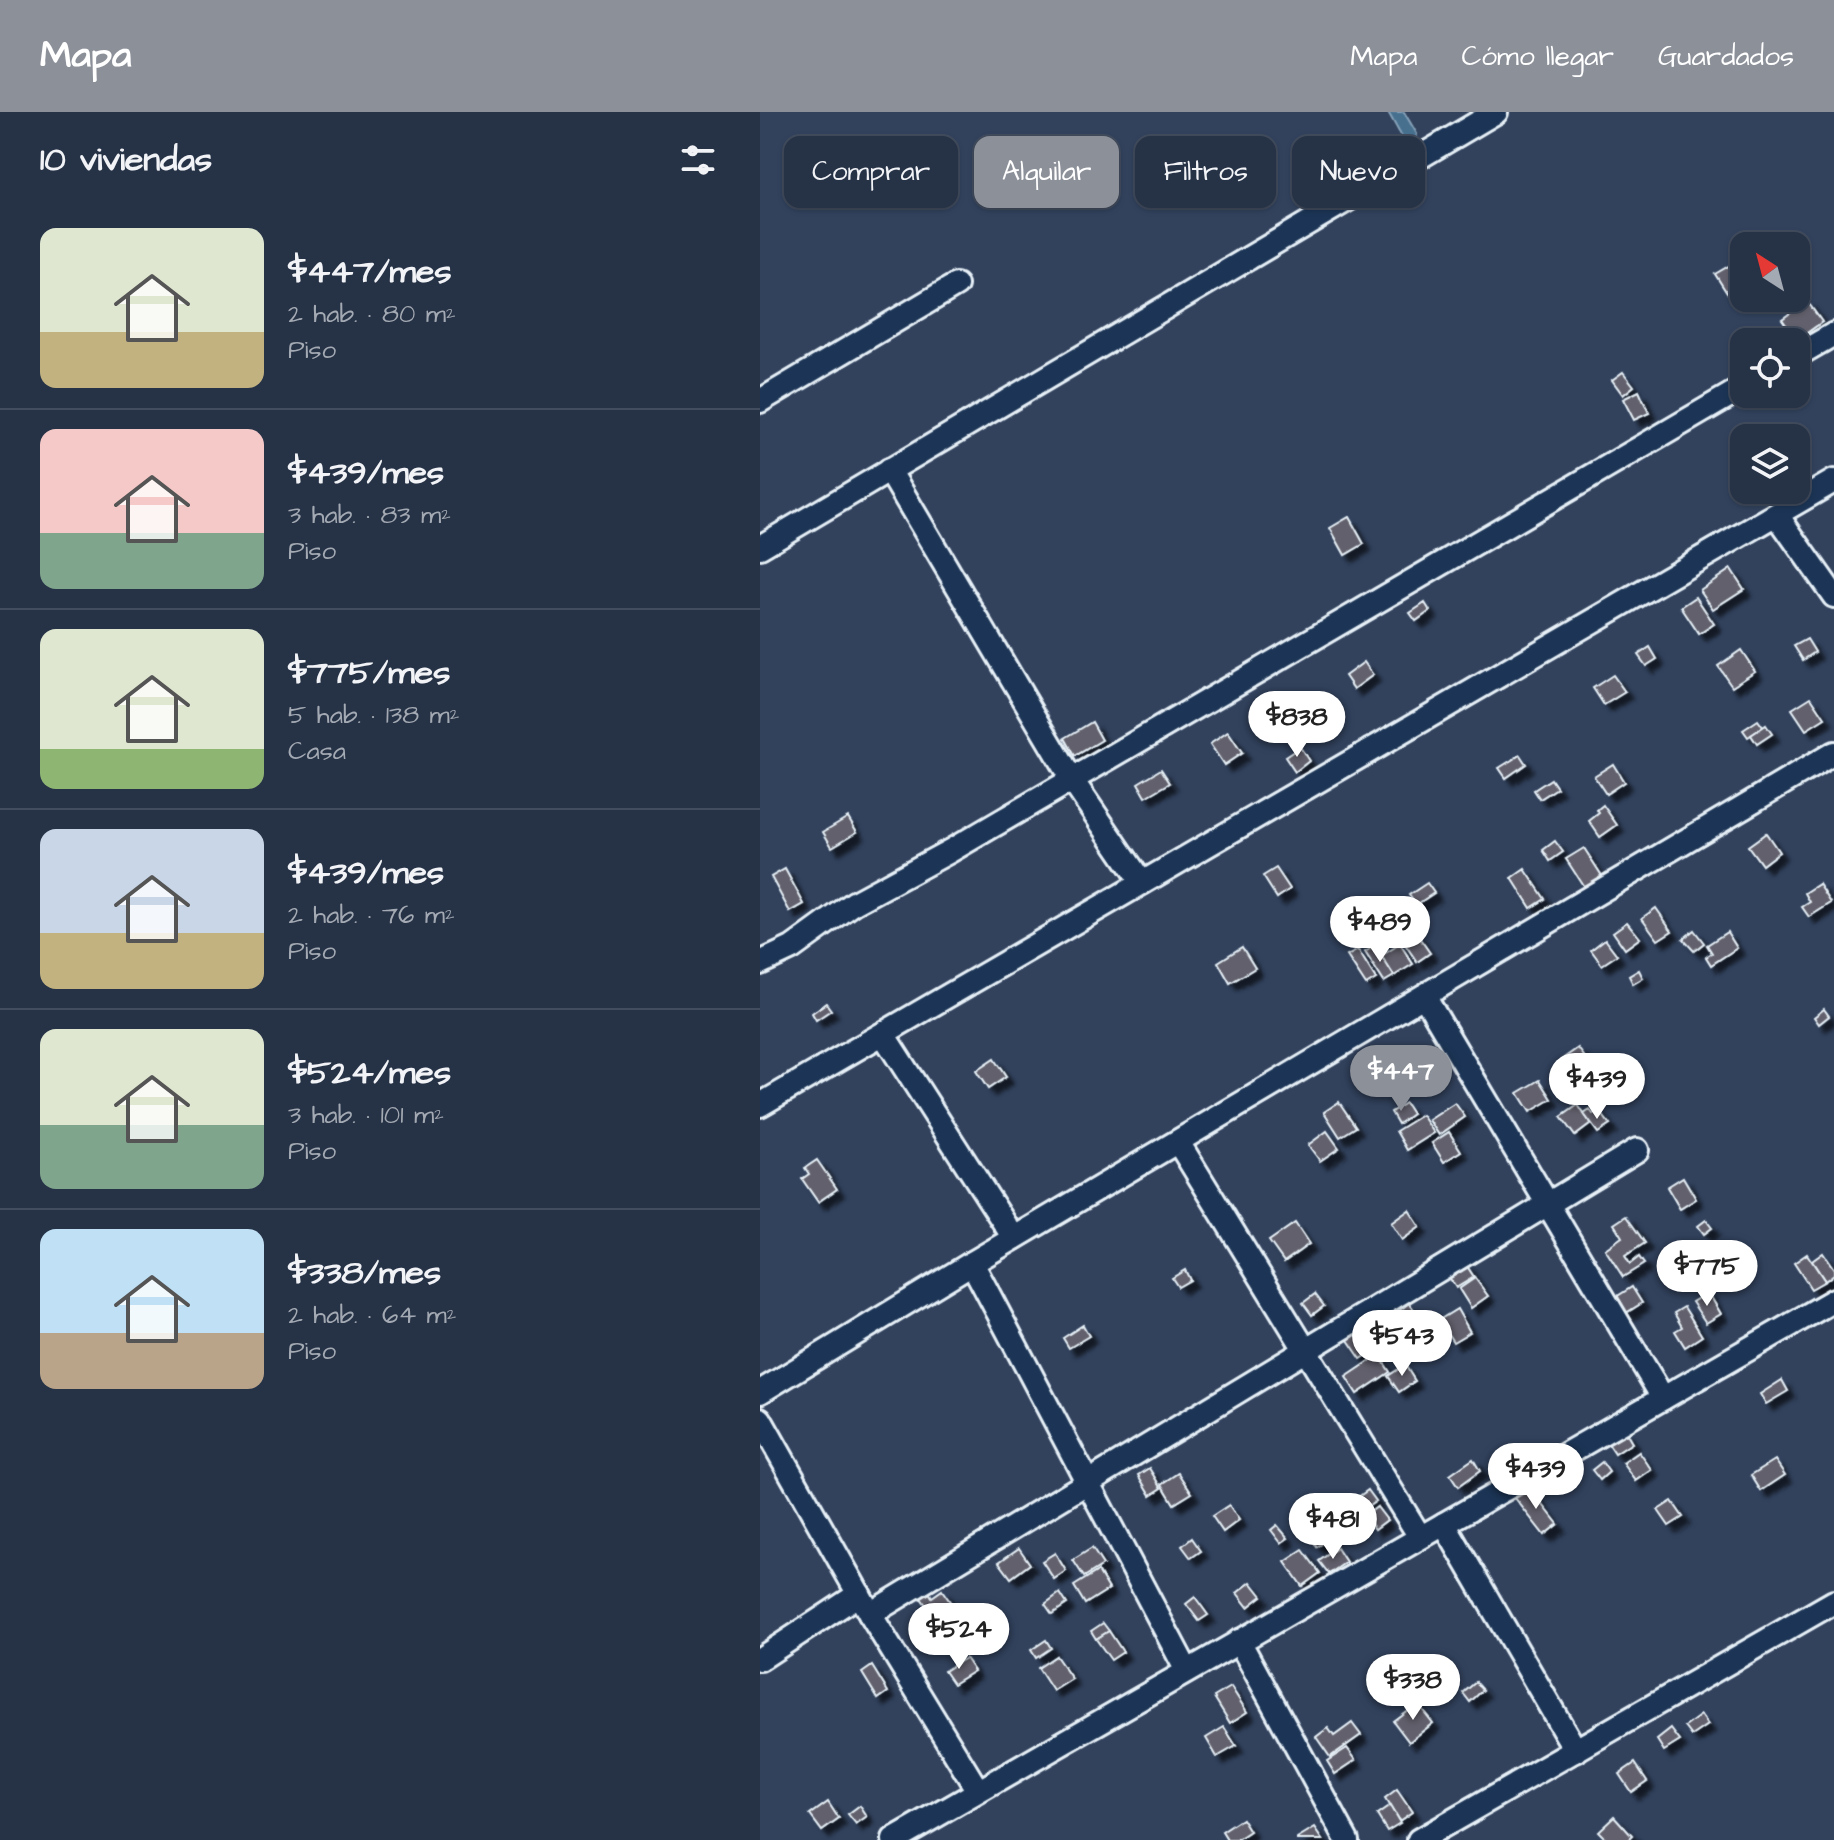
<!DOCTYPE html>
<html lang="es">
<head>
<meta charset="utf-8">
<style>
	:root { --surface:#263246; --page:#323e51; --text:#f1f3f6; --muted:#a4aab3; --line:#424d5f; --accent:#8c9099 }
	body { margin:0; font-family:"Architects Daughter",sans-serif; background:var(--page); color:var(--text); height:100vh; display:flex; flex-direction:column; font-size:30px; white-space:nowrap }
	* { box-sizing:border-box; margin:0 }
	p { font-size:26px; color:var(--muted) }
	.icon { flex:none; width:44px; height:44px; fill:none; stroke:currentColor; stroke-width:2; stroke-linecap:round; stroke-linejoin:round }
	.map { position:relative; flex:1; overflow:hidden }
	.details { display:flex; flex-direction:column; background:var(--surface); width:760px }
	.details>* { flex:none }
	.hud { position:absolute; left:24px; top:24px; width:760px; height:72px; display:flex; gap:16px }
	.needle { width:52px; rotate:324deg }
	.fabs { position:absolute; left:970px; top:120px; display:grid; gap:16px }
	.fabs a { display:grid; place-items:center; width:80px; height:80px; border-radius:16px; background:var(--surface); box-shadow:0 2px 6px #0004,0 0 0 2px var(--line); font-size:40px }
	.price { position:absolute; translate:-50% -68px; padding:0 18px; border-radius:28px; background:#fff; color:#222; font-size:26px; line-height:52px; filter:drop-shadow(0 2px 4px #0008) }
	.price::after { content:''; position:absolute; left:50%; top:48px; width:24px; height:18px; margin-left:-12px; background:inherit; clip-path:polygon(0 0,100% 0,50% 100%) }
	.price.active { background:var(--accent); color:#fff }
	ul { padding:0; list-style:none }
	li { display:flex; align-items:center; gap:24px; height:200px; padding:0 40px }
	li+li { border-top:2px solid var(--line) }
	li span { display:grid; place-items:center; flex:none; width:224px; height:160px; border-radius:16px; color:#555 }
	li>.icon { margin-inline-start:auto }
	span .icon { width:96px; height:96px; fill:#fffc; stroke-width:1 }
	li b { font-size:34px }
	h2 { display:flex; justify-content:space-between; align-items:center; height:96px; padding:0 40px; font-size:34px }
	.tag { padding:0 28px; border-radius:16px; background:var(--surface); box-shadow:0 2px 6px #0004,0 0 0 2px var(--line); font-size:28px; line-height:72px }
	.tag.active { background:var(--accent); color:#fff }
	header { display:flex; align-items:center; gap:48px; box-sizing:border-box; height:112px; padding:0 40px; background:var(--accent); color:#fff }
	header strong { font-size:38px }
	nav { display:flex; gap:44px; margin-inline-start:auto; font-size:28px }
	main { display:flex; flex:1; min-height:0 }
	.map>svg:first-child { display:block }
	.water { fill:#476f8f; stroke:#87a3b9; stroke-width:2 }
	.building { fill:#62616c; stroke:#e8f1f8; stroke-width:2; filter:url(#shadow) }
	.lines { fill:none; stroke-linecap:round; stroke-linejoin:round }
	.minor-casing { stroke:#e8f1f8; stroke-width:28 }
	.minor { stroke:#1d3557; stroke-width:22 }
</style>
</head>
<body>
<header>
<strong>Mapa</strong>
<nav><a>Mapa</a><a>Cómo llegar</a><a>Guardados</a></nav>
</header>
<main>
<section class="details">
<h2>10 viviendas<svg class="icon" aria-label="filters" viewBox="0 0 24 24"><path d="M4 7h16M4 17h16"/><circle cx="9" cy="7" r="2"/><circle cx="15" cy="17" r="2"/></svg></h2>
<ul>
<li><span style="background:linear-gradient(#dfe7d0 65%,#c2b280 0)"><svg class="icon" aria-label="home" viewBox="0 0 24 24"><path d="M3 11l9-7 9 7M6 9v11h12V9"/></svg></span><div><b>$447/mes</b><p>2 hab. · 80 m²</p><p>Piso</p></div></li>
<li><span style="background:linear-gradient(#f6c9c9 65%,#7fa58c 0)"><svg class="icon" aria-label="home" viewBox="0 0 24 24"><path d="M3 11l9-7 9 7M6 9v11h12V9"/></svg></span><div><b>$439/mes</b><p>3 hab. · 83 m²</p><p>Piso</p></div></li>
<li><span style="background:linear-gradient(#dfe7d0 75%,#8fb573 0)"><svg class="icon" aria-label="home" viewBox="0 0 24 24"><path d="M3 11l9-7 9 7M6 9v11h12V9"/></svg></span><div><b>$775/mes</b><p>5 hab. · 138 m²</p><p>Casa</p></div></li>
<li><span style="background:linear-gradient(#c9d6e8 65%,#c2b280 0)"><svg class="icon" aria-label="home" viewBox="0 0 24 24"><path d="M3 11l9-7 9 7M6 9v11h12V9"/></svg></span><div><b>$439/mes</b><p>2 hab. · 76 m²</p><p>Piso</p></div></li>
<li><span style="background:linear-gradient(#dfe7d0 60%,#7fa58c 0)"><svg class="icon" aria-label="home" viewBox="0 0 24 24"><path d="M3 11l9-7 9 7M6 9v11h12V9"/></svg></span><div><b>$524/mes</b><p>3 hab. · 101 m²</p><p>Piso</p></div></li>
<li><span style="background:linear-gradient(#bfe0f5 65%,#b9a48a 0)"><svg class="icon" aria-label="home" viewBox="0 0 24 24"><path d="M3 11l9-7 9 7M6 9v11h12V9"/></svg></span><div><b>$338/mes</b><p>2 hab. · 64 m²</p><p>Piso</p></div></li>
</ul>
</section>
<div class="map">
<svg width="1074" height="1728" viewBox="0 0 1074 1728">
	<defs>
		<filter id="shadow"><feDropShadow dx="7" dy="7" stdDeviation="2" flood-color="#0009"/></filter>
	</defs>
	<rect width="100%" height="100%" fill="#32425d"/>
	<filter id="ink" filterUnits="userSpaceOnUse"><feTurbulence type="fractalNoise" baseFrequency=".0125" numOctaves="2"/><feDisplacementMap in="SourceGraphic" scale="16" xChannelSelector="R" yChannelSelector="G"/><feConvolveMatrix kernelMatrix="1 2 1 2 8 2 1 2 1" color-interpolation-filters="sRGB"/></filter>
	<g filter="url(#ink)">
		<polygon class="water" points="628,0 644,0 657,22 654,34 649,38"/>
		<g class="building">
			<polygon points="974,151 984,170 967,181 955,162"/>
			<polygon points="1047,189 1062,210 1037,228 1022,207"/>
			<polygon points="863,260 874,274 863,283 852,268"/>
			<polygon points="879,279 889,301 874,308 863,287"/>
			<polygon points="589,405 604,432 585,443 570,416"/>
			<polygon points="971,457 984,477 953,497 940,478"/>
			<polygon points="936,485 954,512 939,522 921,495"/>
			<polygon points="665,491 670,499 656,509 650,501"/>
			<polygon points="1047,527 1055,540 1043,548 1034,534"/>
			<polygon points="890,535 897,547 886,554 878,543"/>
			<polygon points="981,538 995,559 972,574 958,554"/>
			<polygon points="604,550 613,563 594,577 585,564"/>
			<polygon points="853,563 865,580 844,593 833,576"/>
			<polygon points="1051,585 1065,606 1046,618 1032,597"/>
			<polygon points="998,608 1003,615 988,625 983,618"/>
			<polygon points="332,610 342,628 315,644 305,626"/>
			<polygon points="1006,613 1012,622 997,632 991,623"/>
			<polygon points="468,620 482,641 464,653 450,632"/>
			<polygon points="540,635 549,649 535,660 525,645"/>
			<polygon points="760,643 766,652 746,666 739,656"/>
			<polygon points="853,652 864,670 846,682 834,664"/>
			<polygon points="401,657 410,671 386,685 378,671"/>
			<polygon points="791,667 797,676 780,687 774,678"/>
			<polygon points="843,693 857,713 840,725 829,709 839,701 837,698"/>
			<polygon points="88,705 97,720 72,735 63,720"/>
			<polygon points="1006,721 1019,740 1002,753 988,734"/>
			<polygon points="795,729 803,740 790,749 783,738"/>
			<polygon points="824,736 844,767 826,778 806,747"/>
			<polygon points="516,756 530,777 517,786 503,764"/>
			<polygon points="25,757 44,792 30,800 11,765"/>
			<polygon points="765,757 785,787 771,796 752,766"/>
			<polygon points="667,771 674,781 656,793 649,783"/>
			<polygon points="1059,772 1071,791 1049,805 1042,795 1050,790 1045,781"/>
			<polygon points="896,796 912,819 898,828 882,806"/>
			<polygon points="867,810 880,826 865,837 853,820"/>
			<polygon points="934,818 944,831 934,839 923,827"/>
			<polygon points="967,820 977,836 951,853 946,845 952,841 947,833"/>
			<polygon points="656,821 670,841 657,850 643,829"/>
			<polygon points="845,827 857,843 842,853 831,838"/>
			<polygon points="640,832 653,852 634,864 621,844"/>
			<polygon points="615,834 634,864 624,870 605,840"/>
			<polygon points="482,835 495,856 470,871 458,850"/>
			<polygon points="598,838 616,867 606,873 587,844"/>
			<polygon points="879,858 883,866 873,872 869,864"/>
			<polygon points="66,891 71,898 56,908 52,901"/>
			<polygon points="1064,897 1069,904 1059,912 1054,905"/>
			<polygon points="818,936 834,958 818,970 801,948"/>
			<polygon points="234,947 246,965 228,977 216,959"/>
			<polygon points="780,968 792,987 770,1000 758,981"/>
			<polygon points="579,990 596,1015 580,1025 564,1000"/>
			<polygon points="645,991 652,1002 638,1012 631,1000"/>
			<polygon points="695,991 705,1005 679,1023 669,1008"/>
			<polygon points="818,993 831,1012 815,1024 801,1005"/>
			<polygon points="830,998 833,1002 839,998 850,1013 838,1021 824,1002"/>
			<polygon points="662,1003 674,1021 647,1038 636,1019"/>
			<polygon points="567,1019 579,1036 560,1049 548,1033"/>
			<polygon points="689,1020 701,1039 684,1050 672,1031"/>
			<polygon points="57,1048 77,1077 58,1090 42,1067 49,1062 45,1056"/>
			<polygon points="923,1065 936,1087 920,1097 907,1075"/>
			<polygon points="649,1098 660,1115 642,1128 631,1111"/>
			<polygon points="866,1104 885,1131 865,1144 870,1152 879,1145 884,1152 863,1165 845,1137 862,1125 854,1112"/>
			<polygon points="946,1108 952,1116 944,1122 938,1114"/>
			<polygon points="535,1111 549,1132 524,1150 509,1129"/>
			<polygon points="1063,1141 1074,1157 1074,1162 1065,1169 1052,1149"/>
			<polygon points="1047,1142 1065,1169 1051,1177 1034,1151"/>
			<polygon points="705,1151 714,1165 696,1176 687,1162"/>
			<polygon points="425,1158 430,1168 418,1175 412,1166"/>
			<polygon points="715,1166 728,1184 711,1196 699,1177"/>
			<polygon points="872,1175 882,1191 866,1201 856,1185"/>
			<polygon points="948,1180 961,1202 946,1211 932,1190"/>
			<polygon points="555,1182 564,1194 552,1203 543,1191"/>
			<polygon points="649,1191 662,1208 648,1219 635,1202"/>
			<polygon points="924,1195 942,1224 925,1235 915,1219 922,1215 914,1201"/>
			<polygon points="697,1197 710,1220 693,1230 679,1208"/>
			<polygon points="323,1213 329,1224 309,1236 303,1226"/>
			<polygon points="607,1215 620,1235 601,1247 588,1228"/>
			<polygon points="619,1243 630,1260 597,1282 586,1265"/>
			<polygon points="645,1253 655,1269 639,1280 628,1264"/>
			<polygon points="1022,1268 1028,1279 1006,1292 1000,1282"/>
			<polygon points="865,1319 872,1331 855,1342 847,1330"/>
			<polygon points="879,1340 892,1358 876,1369 863,1351"/>
			<polygon points="713,1347 720,1359 698,1375 690,1363"/>
			<polygon points="1015,1348 1025,1363 1001,1379 991,1363"/>
			<polygon points="842,1350 849,1360 840,1368 832,1358"/>
			<polygon points="390,1356 402,1376 391,1383 379,1363"/>
			<polygon points="419,1361 432,1381 414,1392 402,1372"/>
			<polygon points="769,1375 798,1412 784,1423 755,1386"/>
			<polygon points="608,1378 616,1389 602,1399 594,1388"/>
			<polygon points="912,1389 923,1405 909,1414 898,1398"/>
			<polygon points="469,1393 479,1408 463,1420 452,1404"/>
			<polygon points="617,1395 627,1408 615,1417 605,1404"/>
			<polygon points="517,1413 528,1426 521,1431 511,1418"/>
			<polygon points="562,1414 570,1426 557,1435 549,1423"/>
			<polygon points="432,1426 441,1439 431,1446 422,1434"/>
			<polygon points="259,1436 270,1452 251,1466 239,1450"/>
			<polygon points="332,1436 343,1453 324,1465 313,1448"/>
			<polygon points="577,1436 586,1450 569,1462 559,1449"/>
			<polygon points="543,1438 560,1461 542,1474 525,1450"/>
			<polygon points="295,1441 306,1459 294,1467 282,1449"/>
			<polygon points="338,1459 349,1477 325,1492 314,1474"/>
			<polygon points="491,1470 502,1484 488,1495 477,1481"/>
			<polygon points="182,1478 191,1491 173,1503 161,1486 169,1480 172,1485"/>
			<polygon points="300,1481 307,1492 292,1502 285,1492"/>
			<polygon points="435,1485 448,1503 439,1509 426,1492"/>
			<polygon points="343,1511 349,1519 336,1527 331,1519"/>
			<polygon points="349,1519 363,1540 351,1548 336,1527"/>
			<polygon points="286,1528 291,1536 276,1546 271,1538"/>
			<polygon points="296,1544 312,1567 293,1579 278,1556"/>
			<polygon points="205,1546 214,1559 193,1572 184,1559"/>
			<polygon points="112,1554 128,1580 118,1587 102,1561"/>
			<polygon points="716,1570 723,1578 710,1590 703,1581"/>
			<polygon points="471,1575 487,1600 470,1611 454,1585"/>
			<polygon points="657,1591 673,1611 649,1630 633,1609"/>
			<polygon points="941,1603 948,1613 932,1624 925,1615"/>
			<polygon points="592,1611 601,1623 570,1645 556,1625 568,1616 574,1624"/>
			<polygon points="464,1615 476,1634 457,1645 446,1626"/>
			<polygon points="911,1617 920,1629 904,1639 897,1628"/>
			<polygon points="587,1636 596,1648 575,1662 567,1649"/>
			<polygon points="875,1651 887,1669 871,1680 859,1662"/>
			<polygon points="637,1678 652,1700 639,1709 625,1687"/>
			<polygon points="68,1690 79,1707 62,1719 50,1703"/>
			<polygon points="100,1694 107,1705 96,1713 88,1703"/>
			<polygon points="630,1694 640,1711 627,1719 617,1703"/>
			<polygon points="854,1704 872,1724 868,1728 847,1728 838,1719"/>
			<polygon points="482,1707 490,1720 478,1728 467,1728 462,1720"/>
			<polygon points="555,1716 563,1728 537,1728 537,1727"/>
		</g>
		<g class="lines">
			<g class="minor-casing">
				<g id="minor">
					<polyline points="1036,244 1074,222"/>
					<polyline points="0,289 196,173"/>
					<polyline points="129,358 312,668 382,771"/>
					<polyline points="1017,403 1074,484"/>
					<polyline points="0,435 736,0"/>
					<polyline points="0,851 32,836 94,791 190,739 984,275"/>
					<polyline points="664,884 903,1286"/>
					<polyline points="123,922 254,1126"/>
					<polyline points="0,993 1074,369"/>
					<polyline points="418,1030 660,1425"/>
					<polyline points="0,1280 212,1151"/>
					<polyline points="0,1307 110,1502 218,1679"/>
					<polyline points="684,1412 816,1639"/>
					<polyline points="110,1502 877,1038"/>
					<polyline points="479,1529 587,1728"/>
					<polyline points="0,1547 99,1482"/>
					<polyline points="427,1559 212,1151 1074,641"/>
					<polyline points="134,1728 1074,1188"/>
					<polyline points="659,1728 1074,1490"/>
				</g>
			</g>
			<use href="#minor" class="minor"/>
		</g>
	</g>
</svg>
<div class="fabs">
<a><svg class="needle" viewBox="-14 -14 28 28"><path d="M0-13l5 13h-10z" fill="#e53935"/><path d="M0 13l5-13h-10z" fill="#a4aab3"/></svg></a>
<a><svg class="icon" aria-label="locate" viewBox="0 0 24 24"><circle cx="12" cy="12" r="6"/><path d="M12 2v4M12 18v4M2 12h4M18 12h4"/></svg></a>
<a><svg class="icon" aria-label="layers" viewBox="0 0 24 24"><path d="M12 4l9 5-9 5-9-5zM3 14l9 5 9-5"/></svg></a>
</div>
<b class="price" style="left:537px;top:647px">$838</b>
<b class="price" style="left:620px;top:852px">$489</b>
<b class="price active" style="left:641px;top:1001px">$447</b>
<b class="price" style="left:837px;top:1009px">$439</b>
<b class="price" style="left:947px;top:1196px">$775</b>
<b class="price" style="left:642px;top:1266px">$543</b>
<b class="price" style="left:776px;top:1399px">$439</b>
<b class="price" style="left:573px;top:1449px">$481</b>
<b class="price" style="left:199px;top:1559px">$524</b>
<b class="price" style="left:653px;top:1610px">$338</b>
<div class="hud">
<a class="tag">Comprar</a>
<a class="tag active">Alquilar</a>
<a class="tag">Filtros</a>
<a class="tag">Nuevo</a>
</div>
</div>
</main>
</body>
</html>
